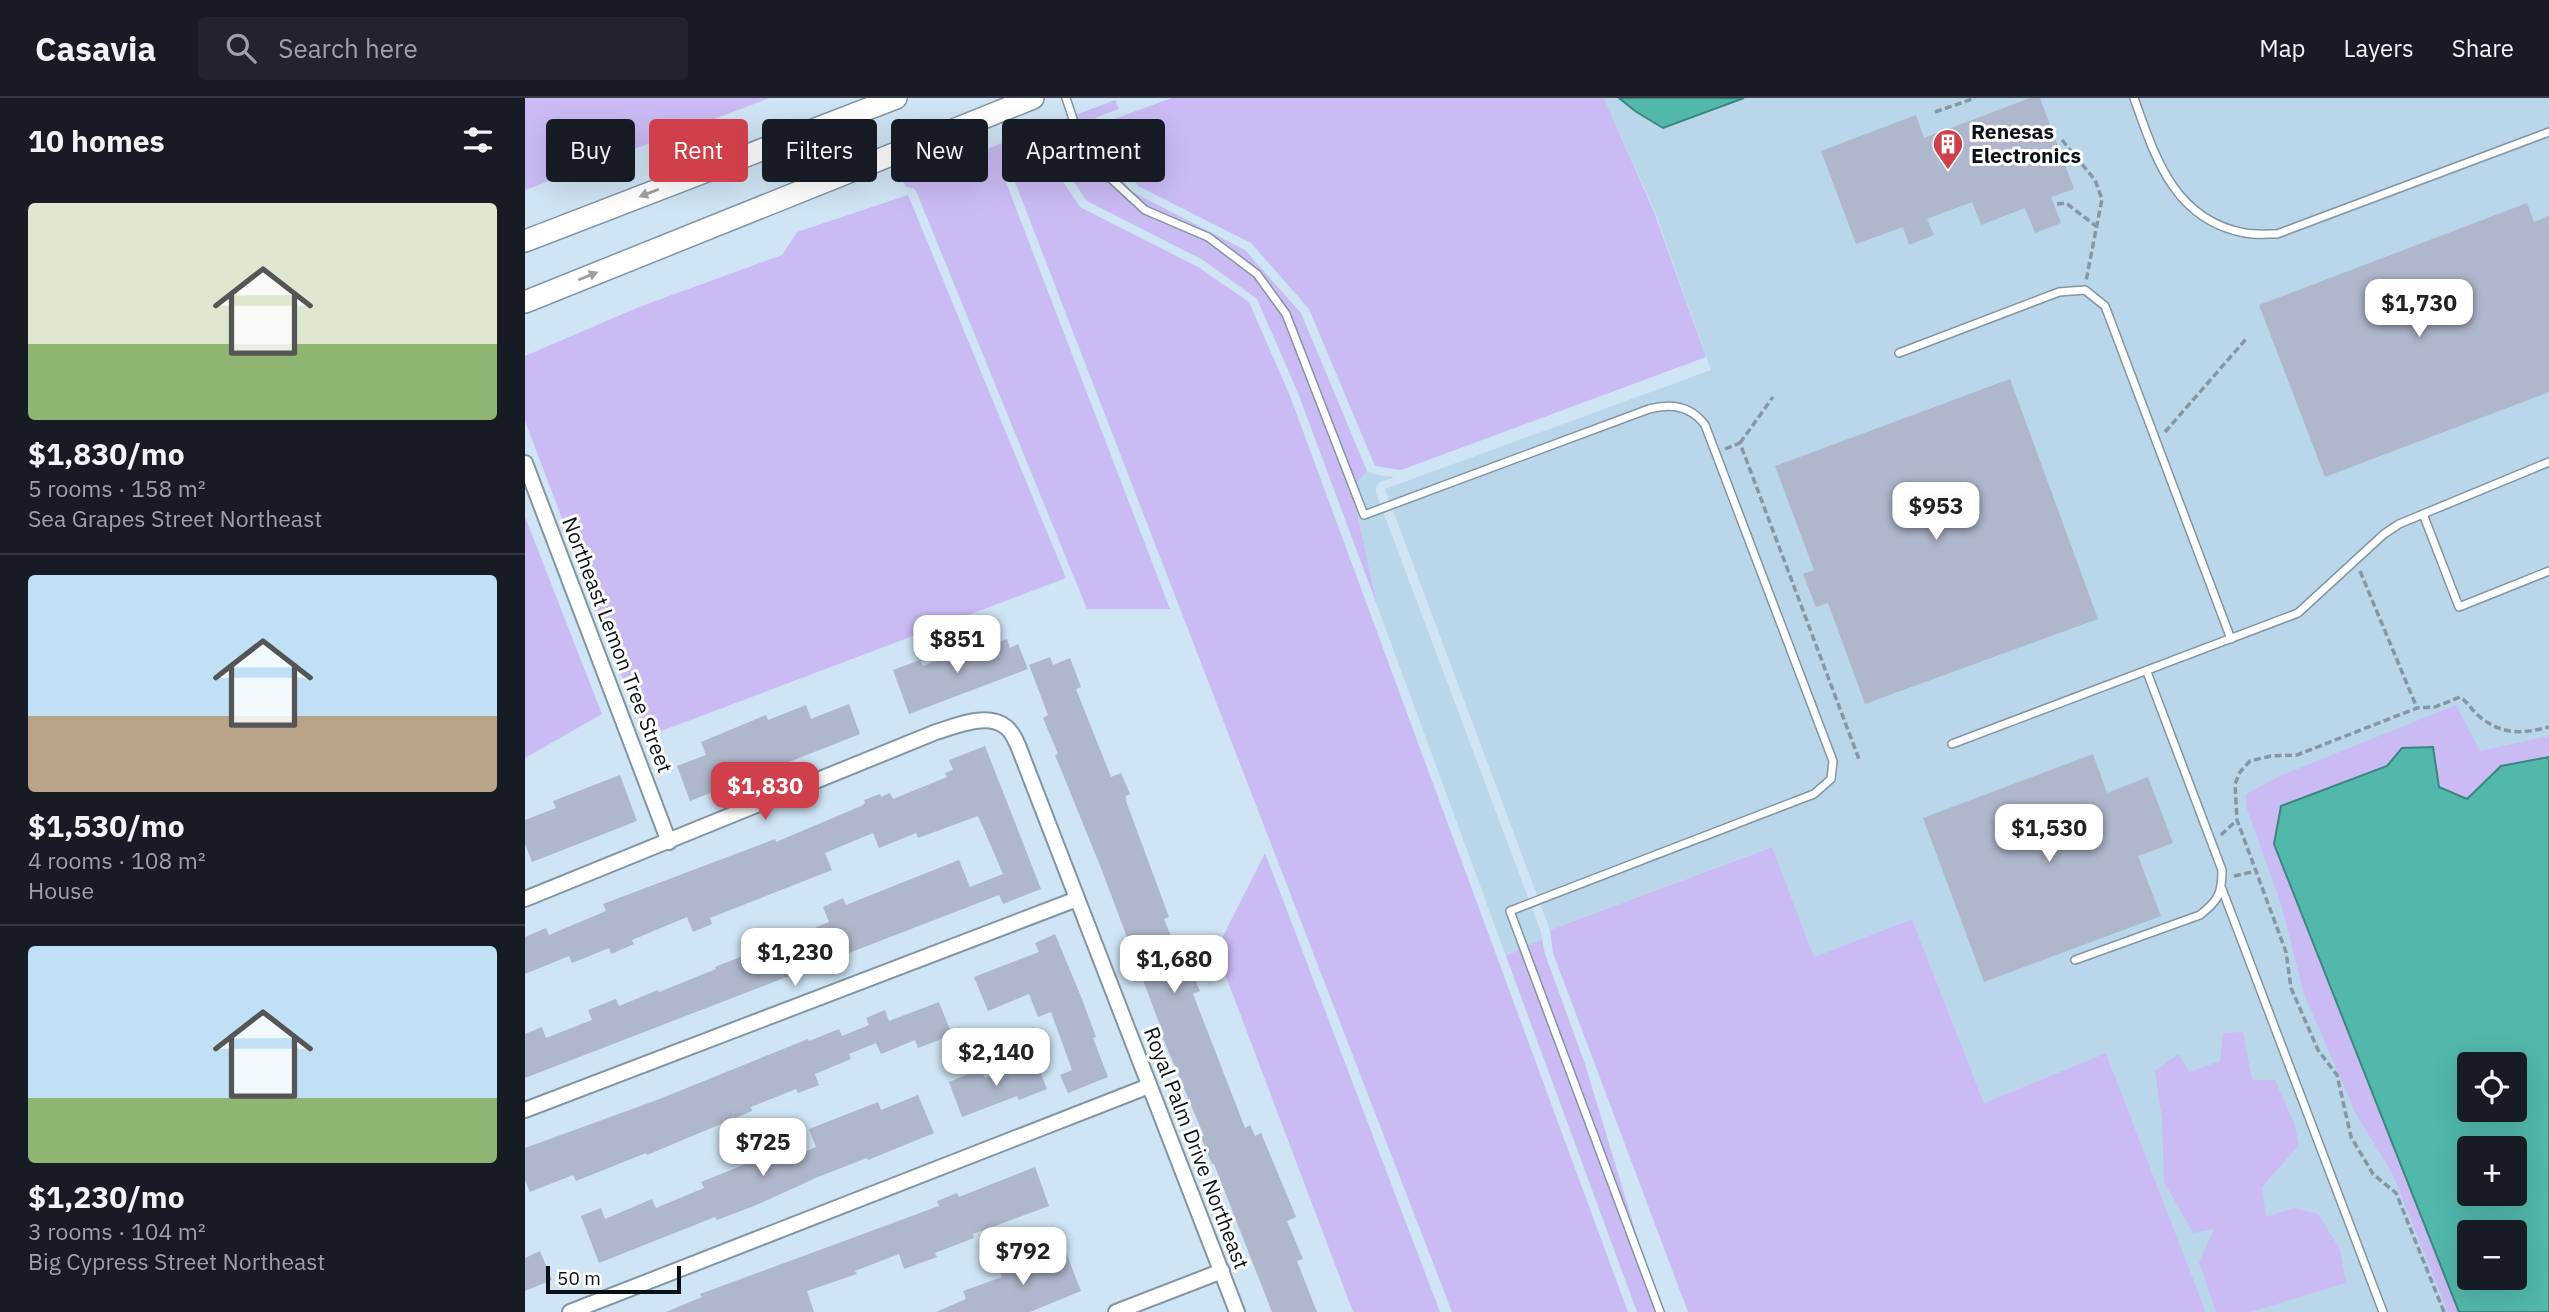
<!DOCTYPE html>
<html lang="en">
<head>
<meta charset="utf-8">
<style>
	:root { --surface:#171b24; --page:#20242c; --text:#f1f3f6; --muted:#9ea1a6; --line:#363941; --accent:#d0404b }
	body { margin:0; font-family:"IBM Plex Sans",sans-serif; background:var(--page); color:var(--text); height:100vh; display:flex; flex-direction:column; font-size:26px; white-space:nowrap }
	* { box-sizing:border-box; margin:0 }
	p { font-size:23px; color:var(--muted) }
	.icon { flex:none; width:38px; height:38px; fill:none; stroke:currentColor; stroke-width:2; stroke-linecap:round; stroke-linejoin:round }
	.map { position:relative; flex:1; overflow:hidden }
	.sheet { display:flex; flex-direction:column; background:var(--surface); width:525px }
	.sheet>* { flex:none }
	.hud { position:absolute; left:21px; top:21px; width:665px; height:63px; display:flex; gap:14px }
	.fabs { position:absolute; left:1932px; top:954px; display:grid; gap:14px }
	.fabs a { display:grid; place-items:center; width:70px; height:70px; border-radius:7px; background:var(--surface); box-shadow:0 7px 28px #0002; font-size:35px }
	.scale { position:absolute; left:21px; bottom:18px; width:135px; box-sizing:border-box; padding-left:7px; border:4px solid #091116; border-top:0; font-size:19px; line-height:24px; white-space:nowrap; color:#091116; -webkit-text-stroke:5px #fff; paint-order:stroke }
	.price { position:absolute; translate:-50% -60px; padding:0 16px; border-radius:14px; background:#fff; color:#222; font-size:23px; line-height:46px; filter:drop-shadow(0 2px 4px #0008) }
	.price::after { content:''; position:absolute; left:50%; top:42px; width:21px; height:16px; margin-left:-10px; background:inherit; clip-path:polygon(0 0,100% 0,50% 100%) }
	.price.active { background:var(--accent); color:#fff }
	ul { padding:0; list-style:none }
	li { display:grid; align-content:center; gap:14px; height:371px; padding:0 28px }
	li+li { border-top:2px solid var(--line) }
	li span { display:grid; place-items:center; height:217px; border-radius:7px; color:#555 }
	li>.icon { margin-inline-start:auto }
	span .icon { width:126px; height:126px; fill:#fffc; stroke-width:1 }
	li b { font-size:30px }
	h2 { display:flex; justify-content:space-between; align-items:center; height:84px; padding:0 28px; font-size:30px }
	.tag { padding:0 24px; border-radius:7px; background:var(--surface); box-shadow:0 7px 28px #0002; font-size:24px; line-height:63px }
	.tag.active { background:var(--accent); color:#fff }
	header { display:flex; align-items:center; gap:42px; box-sizing:border-box; height:98px; padding:0 35px; background:var(--surface); border-bottom:2px solid var(--line) }
	header strong { font-size:33px }
	nav { display:flex; gap:38px; margin-inline-start:auto; font-size:24px }
	.search { width:490px; height:63px; background:var(--page); display:flex; align-items:center; gap:18px; box-sizing:border-box; padding:0 24px; border-radius:7px; color:var(--muted); font-size:26px }
	main { display:flex; flex:1; min-height:0 }
	.map>svg:first-child { display:block }
	.built { fill:#bad6ea; fill-rule:evenodd }
	.green { fill:#cabbf5 }
	.water { fill:#51b8ab; stroke:#3b867e; stroke-width:2; fill-rule:evenodd }
	.building { fill:#afb7cc }
	.lines { fill:none; stroke-linecap:round; stroke-linejoin:round }
	.lane-casing { stroke:#8295a3; stroke-width:10 }
	.street-casing { stroke:#8295a3; stroke-width:18 }
	.secondary-casing { stroke:#8295a3; stroke-width:24 }
	.path { stroke:#8696a2; stroke-width:3.5; stroke-dasharray:7 3.5; stroke-linecap:butt }
	.lane { stroke:#fff; stroke-width:7 }
	.street { stroke:#fff; stroke-width:14 }
	.secondary { stroke:#fff; stroke-width:21 }
	.oneway { fill:#9da0a2 }
	.labels { text-anchor:middle; stroke-width:6; stroke-linejoin:round; paint-order:stroke }
	.poi-label { font-size:21px; font-weight:bold; fill:#091116; stroke:#fff; text-anchor:start }
	.street-label { font-size:21px; fill:#091116; stroke:#fff }
</style>
</head>
<body>
<header>
<strong>Casavia</strong>
<div class="search"><svg class="icon" aria-label="search" viewBox="0 0 24 24"><circle cx="10" cy="10" r="6"/><path d="M15 15l6 6"/></svg>Search here</div>
<nav><a>Map</a><a>Layers</a><a>Share</a></nav>
</header>
<main>
<section class="sheet">
<h2>10 homes<svg class="icon" aria-label="filters" viewBox="0 0 24 24"><path d="M4 7h16M4 17h16"/><circle cx="9" cy="7" r="2"/><circle cx="15" cy="17" r="2"/></svg></h2>
<ul>
<li><span style="background:linear-gradient(#dfe7d0 65%,#8fb573 0)"><svg class="icon" aria-label="home" viewBox="0 0 24 24"><path d="M3 11l9-7 9 7M6 9v11h12V9"/></svg></span><div><b>$1,830/mo</b><p>5 rooms · 158 m²</p><p>Sea Grapes Street Northeast</p></div></li>
<li><span style="background:linear-gradient(#bfe0f5 65%,#b9a48a 0)"><svg class="icon" aria-label="home" viewBox="0 0 24 24"><path d="M3 11l9-7 9 7M6 9v11h12V9"/></svg></span><div><b>$1,530/mo</b><p>4 rooms · 108 m²</p><p>House</p></div></li>
<li><span style="background:linear-gradient(#bfe0f5 70%,#8fb573 0)"><svg class="icon" aria-label="home" viewBox="0 0 24 24"><path d="M3 11l9-7 9 7M6 9v11h12V9"/></svg></span><div><b>$1,230/mo</b><p>3 rooms · 104 m²</p><p>Big Cypress Street Northeast</p></div></li>
</ul>
</section>
<div class="map">
<svg width="2024" height="1214" viewBox="0 0 2024 1214">
	<rect width="100%" height="100%" fill="#cfe4f4"/>
	<g class="built">
		<path d="M1079,0H2024V1214H1681L1581,955L1459,1005L1387,821L1289,859L1246,749L1025,832L860,391L1186,272L1130,114ZM1944,966H1990V1012H1944ZM1944,1050H1990V1096H1944ZM1944,1134H1990V1180H1944Z"/>
		<polygon points="842,373 848,376 869,379 854,385 851,389 851,395 1016,834 1017,841 981,858 852,507 827,390"/>
	</g>
	<g class="green">
		<polygon points="0,0 245,0 0,92"/>
		<polygon points="647,0 1079,0 1129,114 1181,259 876,372 850,368 784,211 726,145 613,88 577,38 575,26"/>
		<polygon points="590,2 594,11 572,19 567,28 569,43 606,93 720,152 776,215 842,373 827,390 852,507 773,295 732,201 678,162 562,103 536,65 486,63 477,69 477,74 645,511 562,511 391,93 388,90 381,89 378,83"/>
		<polygon points="485,71 530,72 555,109 673,169 724,204 765,298 1103,1214 927,1214"/>
		<polygon points="383,97 541,480 123,638 104,597 0,323 0,258 114,209 257,157 272,134"/>
		<polygon points="0,419 77,616 0,660"/>
		<polygon points="1931,607 1955,653 2024,638 2024,659 1976,668 1943,701 1914,689 1877,650 1862,668 1757,708 1749,746 1934,1214 1923,1214 1867,1075 1831,1016 1779,896 1756,806 1722,711 1721,696 1755,678"/>
		<polygon points="1247,749 1289,859 1387,821 1459,1005 1581,955 1681,1214 1163,1214 1028,855 1025,832"/>
		<polygon points="740,755 915,1214 828,1214 691,852"/>
		<polygon points="1017,841 1020,856 1060,966 1131,1201 1141,1214 1112,1214 981,858"/>
		<polygon points="1718,934 1727,982 1750,982 1769,1025 1774,1047 1737,1089 1741,1119 1769,1110 1793,1116 1815,1151 1821,1185 1725,1214 1691,1214 1674,1164 1689,1131 1668,1135 1639,1084 1637,1021 1630,973 1653,956 1665,974 1695,963 1698,935"/>
	</g>
	<g class="water">
		<polygon points="1094,0 1219,0 1138,30 1110,13"/>
		<path d="M1908,649L1914,689L1942,701L1976,668L2024,659V1214H1934L1749,746L1756,708L1862,668L1877,650ZM1944,966H1990V1012H1944ZM1944,1050H1990V1096H1944ZM1944,1134H1990V1180H1944Z"/>
	</g>
	<g class="building">
		<polygon points="1505,0 1515,0 1549,91 1526,99 1536,125 1510,135 1500,110 1456,127 1447,104 1402,121 1409,137 1384,147 1378,129 1331,146 1296,53 1391,17 1399,40"/>
		<polygon points="2002,105 2009,124 2024,118 2024,294 1800,379 1734,207"/>
		<polygon points="1485,281 1573,521 1340,606 1303,505 1291,509 1278,476 1289,472 1250,368"/>
		<polygon points="482,541 485,550 493,546 503,571 384,616 368,572 395,562 398,568 435,554 437,558"/>
		<polygon points="525,559 528,567 545,560 556,589 551,591 586,679 596,675 605,696 601,698 601,703 644,819 639,821 651,851 641,855 651,881 667,875 675,893 668,896 720,1030 725,1027 730,1038 736,1035 771,1119 762,1123 778,1161 772,1163 792,1214 747,1214 689,1066 687,1066 676,1039 679,1038 634,931 636,930 576,770 530,657 533,656 518,620 523,617 504,567"/>
		<polygon points="324,606 335,636 165,703 152,668 181,657 176,644 241,617 243,622 281,607 286,621"/>
		<polygon points="460,648 516,791 478,806 474,797 0,980 0,936 17,929 21,940 67,922 63,912 91,901 94,908 133,892 134,894 191,871 190,869 228,854 227,852 247,844 249,847 304,824 298,809 318,800 321,807 434,762 445,789 478,776 453,718 393,740 391,735 354,750 348,735 300,755 307,772 185,820 187,826 168,834 162,819 107,842 109,846 86,856 84,850 47,865 44,858 0,876 0,839 21,830 24,837 81,813 78,806 250,741 251,744 336,708 340,705 339,702 355,696 356,699 365,695 368,701 422,679 420,675 428,672 424,662"/>
		<polygon points="1568,656 1582,695 1623,679 1648,745 1613,758 1636,818 1459,884 1398,720"/>
		<polygon points="95,677 112,723 7,764 0,746 0,722 31,710 28,703"/>
		<polygon points="530,836 557,901 571,939 568,940 583,979 543,995 535,977 547,972 526,914 513,919 504,896 463,913 449,879 514,854 510,845"/>
		<polygon points="414,904 427,937 393,950 390,942 356,956 351,945 324,956 326,961 290,976 294,987 273,995 271,991 226,1009 227,1013 122,1057 121,1055 51,1083 48,1077 5,1094 0,1082 0,1050 132,1002 283,941 284,943 314,931 317,938 344,927 341,920 360,912 364,923"/>
		<polygon points="511,963 522,991 494,1002 492,998 437,1019 424,984 456,971 460,980 468,977 469,980"/>
		<polygon points="393,997 409,1035 343,1062 342,1060 293,1079 229,1108 192,1122 190,1119 74,1165 56,1118 76,1110 80,1121 127,1101 131,1110 179,1090 176,1084 223,1065 245,1057 249,1067 291,1049 284,1031 353,1004 356,1012"/>
		<polygon points="510,1069 524,1108 448,1136 449,1140 410,1155 412,1159 379,1171 374,1156 330,1173 332,1176 282,1193 289,1214 141,1214 177,1199 175,1196 414,1108 412,1103 432,1095 434,1099"/>
		<polygon points="539,1149 556,1193 505,1214 411,1214 441,1201 438,1193 477,1179 474,1173"/>
		<polygon points="15,1153 27,1182 0,1193 0,1160"/>
	</g>
	<g class="lines">
		<g class="lane-casing">
			<g id="lane">
				<path d="M541,0L549,24L582,77L620,112L683,139L732,176L761,216L839,417L1124,311C1146,305 1166,308 1180,327L1308,663L1306,681L1289,696L985,813L1135,1214"/>
				<path d="M1609,0C1630,59 1649,122 1720,135C1730,137 1742,136 1752,136L2024,34"/>
				<polyline points="1374,255 1534,194 1560,192 1580,208 1706,541"/>
				<polyline points="1898,416 1934,509 2024,473"/>
				<polyline points="1427,646 1773,515 1859,436 1874,426 2024,364"/>
				<polyline points="1697,791 1858,1214"/>
				<path d="M1550,862L1675,817C1694,802 1697,795 1697,772L1622,574"/>
			</g>
		</g>
		<g class="street-casing">
			<g id="street">
				<polyline points="0,365 144,744"/>
				<path d="M0,801L411,634C431,628 462,614 481,629C490,636 495,653 499,663L712,1214"/>
				<polyline points="0,1012 552,801"/>
				<polyline points="45,1214 624,988"/>
				<polyline points="591,1214 697,1173"/>
			</g>
		</g>
		<g class="secondary-casing">
			<g id="secondary">
				<polyline points="0,143 371,0"/>
				<polyline points="0,204 508,0"/>
			</g>
		</g>
		<g class="path">
			<polyline points="1410,14 1450,0"/>
			<polyline points="1537,42 1570,82 1577,101 1561,183"/>
			<polyline points="1532,106 1541,105 1571,128"/>
			<polyline points="1640,334 1722,240"/>
			<polyline points="1215,345 1248,299"/>
			<polyline points="1200,351 1215,345 1335,664"/>
			<polyline points="1835,473 1892,610"/>
			<polyline points="1696,737 1712,722"/>
			<polyline points="1709,778 1731,773"/>
			<path d="M1919,1214L1871,1095L1848,1076L1826,1039L1812,977L1793,952L1766,890L1761,854L1712,722L1710,686L1715,674L1725,663L1746,658L1772,657L1892,610L1910,609L1935,599C1943,604 1947,613 1955,619C1978,637 1996,636 2024,629"/>
		</g>
		<use href="#lane" class="lane"/>
		<use href="#street" class="street"/>
		<use href="#secondary" class="secondary"/>
	</g>
	<defs><path id="oneway-solid" d="M-6-.8H1V-3.2L6.5 0L1 3.2V.8H-6Z" transform="scale(1.75)"/></defs>
	<g class="oneway">
		<use href="#oneway-solid" transform="translate(124 95) rotate(159)"/>
		<use href="#oneway-solid" transform="translate(63 178) rotate(-22)"/>
	</g>
	<defs>
		<g id="building-pin" transform="scale(1.575)"><path d="M0 17L-7.5 6A9.5 9.5 0 1 1 7.5 6Z" fill="#d0404b" stroke="#fff"/><path d="M-4-6H4V6H1V3H-1V6H-4ZM-2.5-4.3h1.7v1.8h-1.7ZM.8-4.3h1.7v1.8H.8ZM-2.5-1h1.7V.8h-1.7ZM.8-1h1.7V.8H.8Z" fill="#fff"/></g>
	</defs>
	<g fill-rule="evenodd">
		<use href="#building-pin" x="1423" y="46"/>
	</g>
	<g class="labels">
		<g class="poi-label">
			<text x="1446" y="41">Renesas<tspan x="1446" dy="24">Electronics</tspan></text>
		</g>
		<g class="street-label">
			<text transform="translate(92 547) rotate(69)" y="7">Northeast Lemon Tree Street</text>
			<text transform="translate(671 1050) rotate(69)" y="7">Royal Palm Drive Northeast</text>
		</g>
	</g>
</svg>
<div class="fabs">
<a><svg class="icon" aria-label="locate" viewBox="0 0 24 24"><circle cx="12" cy="12" r="6"/><path d="M12 2v4M12 18v4M2 12h4M18 12h4"/></svg></a>
<a>+</a>
<a>−</a>
</div>
<div class="scale">50 m</div>
<b class="price" style="left:1894px;top:241px">$1,730</b>
<b class="price" style="left:1411px;top:444px">$953</b>
<b class="price" style="left:432px;top:577px">$851</b>
<b class="price active" style="left:240px;top:724px">$1,830</b>
<b class="price" style="left:1524px;top:766px">$1,530</b>
<b class="price" style="left:270px;top:890px">$1,230</b>
<b class="price" style="left:649px;top:897px">$1,680</b>
<b class="price" style="left:471px;top:990px">$2,140</b>
<b class="price" style="left:238px;top:1080px">$725</b>
<b class="price" style="left:498px;top:1189px">$792</b>
<div class="hud">
<a class="tag">Buy</a>
<a class="tag active">Rent</a>
<a class="tag">Filters</a>
<a class="tag">New</a>
<a class="tag">Apartment</a>
</div>
</div>
</main>
</body>
</html>
